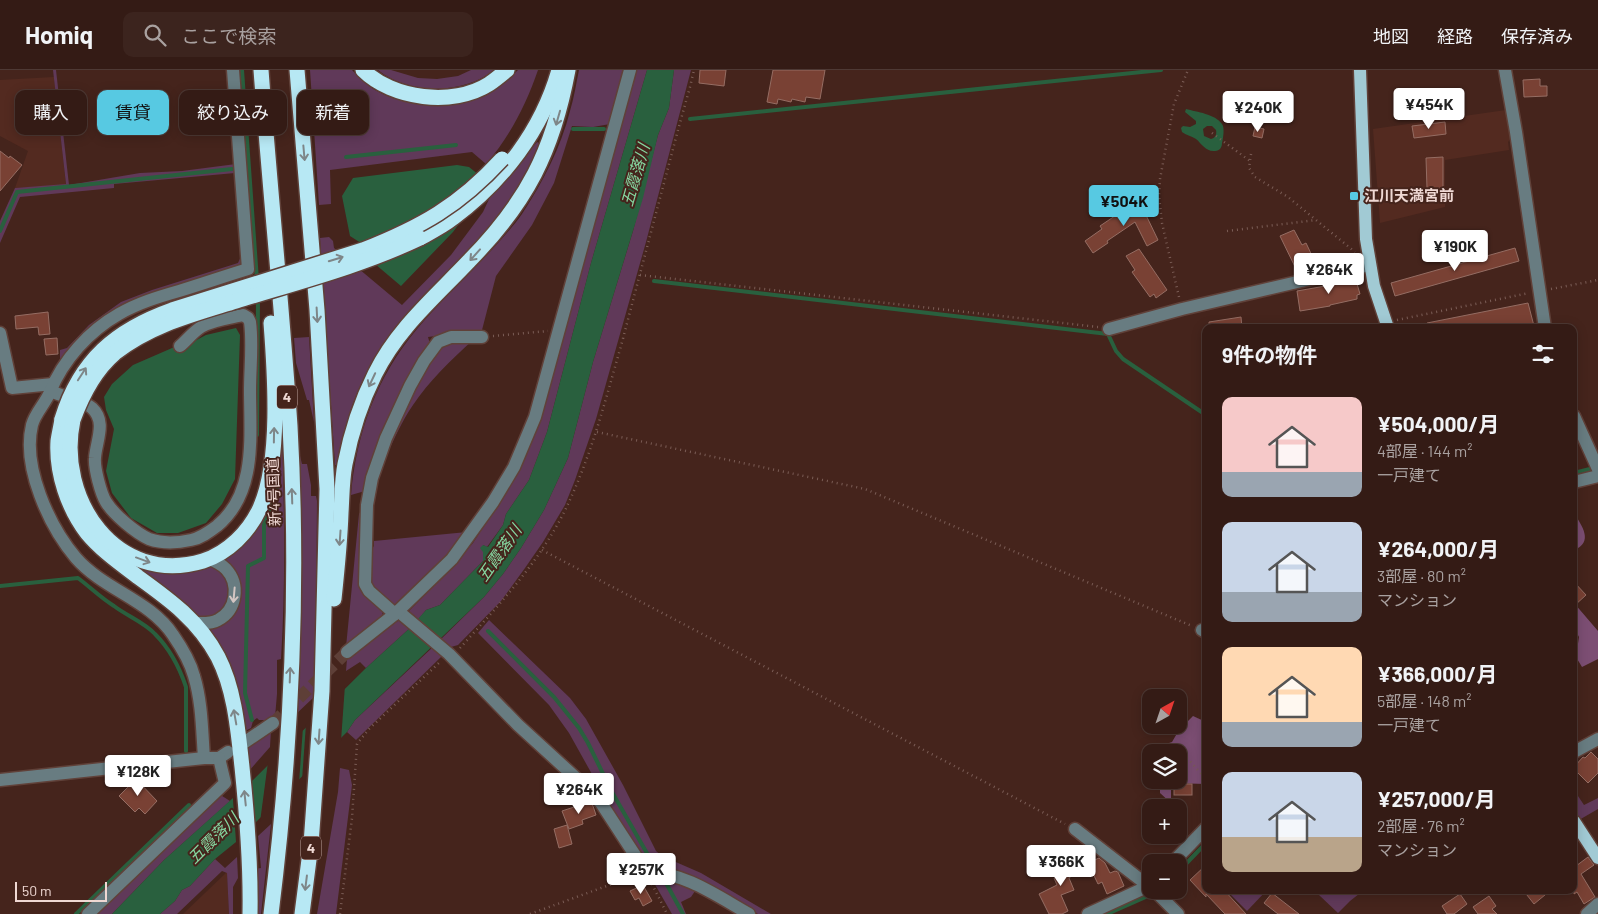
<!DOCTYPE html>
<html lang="ja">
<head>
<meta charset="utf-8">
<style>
	:root { --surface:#341b15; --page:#3c241e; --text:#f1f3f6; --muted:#a9a1a0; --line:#4e3934; --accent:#57c9e2 }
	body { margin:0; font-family:Barlow,"Noto Sans JP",sans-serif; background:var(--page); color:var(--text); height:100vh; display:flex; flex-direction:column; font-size:19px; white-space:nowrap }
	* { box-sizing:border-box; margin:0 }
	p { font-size:16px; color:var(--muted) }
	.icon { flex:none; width:28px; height:28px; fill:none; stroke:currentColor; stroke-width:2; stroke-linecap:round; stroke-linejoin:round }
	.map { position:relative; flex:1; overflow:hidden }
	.side { position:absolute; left:1202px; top:254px; width:375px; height:570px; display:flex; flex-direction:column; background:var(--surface); border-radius:10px; box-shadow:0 2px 12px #0003,0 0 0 1px var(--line) }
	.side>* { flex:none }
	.guide { position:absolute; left:15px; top:20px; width:475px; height:45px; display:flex; gap:10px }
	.needle { width:32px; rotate:40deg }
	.controls { position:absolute; left:1142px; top:619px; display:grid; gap:10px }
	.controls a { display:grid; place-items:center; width:45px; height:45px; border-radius:10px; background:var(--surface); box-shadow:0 2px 12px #0003,0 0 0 1px var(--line); font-size:25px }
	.scale { position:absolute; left:15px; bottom:12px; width:92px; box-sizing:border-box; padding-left:5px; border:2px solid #efd8d3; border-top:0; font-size:14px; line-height:18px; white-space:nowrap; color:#efd8d3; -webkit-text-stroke:4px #45241c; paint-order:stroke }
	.price { position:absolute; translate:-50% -42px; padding:0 11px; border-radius:5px; background:#fff; color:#222; font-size:16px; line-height:32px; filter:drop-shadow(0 1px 2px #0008) }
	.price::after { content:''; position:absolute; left:50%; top:30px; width:15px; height:11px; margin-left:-8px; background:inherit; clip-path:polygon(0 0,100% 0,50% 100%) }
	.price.on { background:var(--accent); color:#111 }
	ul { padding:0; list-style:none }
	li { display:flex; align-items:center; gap:15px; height:125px; padding:0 20px }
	li span { display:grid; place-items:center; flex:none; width:140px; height:100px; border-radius:10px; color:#555 }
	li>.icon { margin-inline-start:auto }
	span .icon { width:60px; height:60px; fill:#fffc; stroke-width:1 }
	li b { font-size:21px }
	h2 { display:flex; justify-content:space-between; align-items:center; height:60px; padding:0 20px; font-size:21px }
	.pill { padding:0 18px; border-radius:10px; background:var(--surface); box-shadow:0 2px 12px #0003,0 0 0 1px var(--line); font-size:18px; line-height:45px }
	.pill.on { background:var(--accent); color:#111 }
	header { display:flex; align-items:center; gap:30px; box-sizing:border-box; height:70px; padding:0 25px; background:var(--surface); border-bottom:1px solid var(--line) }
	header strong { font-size:24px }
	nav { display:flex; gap:28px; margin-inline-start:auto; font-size:18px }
	.search { width:350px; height:45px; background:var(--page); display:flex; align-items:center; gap:12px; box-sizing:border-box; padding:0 18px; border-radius:10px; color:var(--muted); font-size:19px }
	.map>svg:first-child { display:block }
	.built { fill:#532a20 }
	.green { fill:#603959 }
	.forest { fill:#7c4e73 }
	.water { fill:#29603e; fill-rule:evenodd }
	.pier { fill:#45241c }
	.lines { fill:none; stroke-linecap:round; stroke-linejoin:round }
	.stream { stroke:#29603e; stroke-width:4 }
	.building { fill:#794134; stroke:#956d63 }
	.minor-tunnel { stroke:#5e3f37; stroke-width:12; stroke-dasharray:12 6; stroke-linecap:butt }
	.minor-casing { stroke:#604139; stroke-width:15 }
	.major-casing { stroke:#604139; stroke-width:15 }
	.highway-casing { stroke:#604139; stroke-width:18 }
	.path { stroke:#7b5d56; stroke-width:2.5; stroke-dasharray:1 4; stroke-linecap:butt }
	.minor { stroke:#687c81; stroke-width:12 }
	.major { stroke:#a1cad4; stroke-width:12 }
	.highway { stroke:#b7e8f4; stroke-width:15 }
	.highway-bridge-casing { stroke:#604139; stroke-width:18; stroke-linecap:butt }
	.highway-bridge { stroke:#b7e8f4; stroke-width:15 }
	.oneway { stroke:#7e8688 }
	.oneway2 { stroke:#d4c6c3 }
	.poi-dot { fill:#57c9e2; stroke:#45241c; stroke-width:2 }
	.labels { text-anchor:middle; stroke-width:4; stroke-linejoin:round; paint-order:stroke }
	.shield { fill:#45241c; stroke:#bca29c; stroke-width:1 }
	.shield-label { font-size:14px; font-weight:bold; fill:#efd8d3 }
	.poi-label { font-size:15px; font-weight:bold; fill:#efd8d3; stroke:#45241c; text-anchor:start }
	.street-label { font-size:15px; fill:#efd8d3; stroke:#45241c }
	.water-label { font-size:16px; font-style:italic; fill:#85d6a0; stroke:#45241c }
</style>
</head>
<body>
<header>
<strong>Homiq</strong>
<div class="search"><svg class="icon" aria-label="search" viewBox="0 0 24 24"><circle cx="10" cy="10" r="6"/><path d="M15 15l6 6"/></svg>ここで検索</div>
<nav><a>地図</a><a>経路</a><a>保存済み</a></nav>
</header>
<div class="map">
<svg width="1598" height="844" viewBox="0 0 1598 844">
	<rect width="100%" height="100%" fill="#45241c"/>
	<g class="built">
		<polygon points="54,7 66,115 15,118 28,81 0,66 0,10"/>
		<polygon points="1506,40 1510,69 1508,72 1509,80 1445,90 1445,137 1380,153 1373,59"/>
		<polygon points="227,802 229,844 183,844"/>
	</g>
	<g class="green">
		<polygon points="53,0 56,0 69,115 140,103 182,101 236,94 244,190 243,195 240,197 126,236 101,252 85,266 64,290 60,288 60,280 67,278 89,255 121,232 152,220 238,193 242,184 235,103 114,114 114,118 20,127 0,173 0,151 15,118 66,114"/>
		<path d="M310,0H352C359,7 367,15 375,20C415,42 463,37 501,15C507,11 513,5 518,0H538C526,35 510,66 486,94L472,82L330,100L331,134L319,135Z"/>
		<path d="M378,0H391L418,8L437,9L458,6L471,0H494C463,25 409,25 378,0Z"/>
		<path d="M579,0H624L610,54L593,57L572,56L554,113L532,155L496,206L482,260L428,267L430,274L365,421L351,425C356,364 377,306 417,259C442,229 472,202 498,173C506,164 515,154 522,144C543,112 561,77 570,41C574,28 576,14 579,0Z"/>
		<polygon points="635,0 647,0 591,193 547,362 529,410 506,444 503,455 487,477 483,475 483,491 440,535 426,540 417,551 408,542 452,497 473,473 513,411"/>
		<polygon points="674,0 691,0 646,172 596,349 575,410 565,435 543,472 525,498 501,531 458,575 451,577 440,570 484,527 503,504 521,478 544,440 568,388 593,292 633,161 658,65 669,38"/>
		<path d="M537,72L541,74C527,104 510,135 487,161C470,181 450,198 431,218C382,270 345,322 340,396L335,395L320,168L329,167L333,171L334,178L402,235L451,185L483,142L490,127L516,97Z"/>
		<polygon points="309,267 314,352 309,330 307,330 296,293 294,268"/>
		<path d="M473,270C451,290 429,311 413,335C402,351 394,369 386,387L397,351L412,320L438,279L451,272Z"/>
		<path d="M282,356C284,434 286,512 281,589L277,590V624L275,647L271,650H259L257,648L253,651L251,658L243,662L206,558C222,553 230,552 238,536L220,490L242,476L253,463Z"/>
		<polygon points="298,378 302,394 307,394 311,415 311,426 316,426 317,431 316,564 313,628 295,645 300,455"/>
		<polygon points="361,441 361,509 383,539 382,548 346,577 359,444"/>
		<polygon points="467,462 444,490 396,535 389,533 371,516 370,482 374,476 374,471"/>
		<path d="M210,496C231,504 238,535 215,546C210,548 202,547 196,548L142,504L146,498C172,504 185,503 210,496Z"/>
		<polygon points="399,550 405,552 411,557 366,598 360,592 346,601 347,589"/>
		<polygon points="489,550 570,628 586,649 623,715 656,781 662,786 701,803 771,844 758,844 689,804 649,792 633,778 588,712 593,706 569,663 549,635 478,563"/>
		<polygon points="434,576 443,585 442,586 356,670 347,662 355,650"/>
		<polygon points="271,660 270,677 248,702 245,676 259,671"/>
		<polygon points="340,698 349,700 352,715 336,844 317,844 338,722"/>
		<polygon points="1574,720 1584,735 1598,728 1598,739 1579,750 1574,743"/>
		<polygon points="219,724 230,731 164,790 112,844 92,844"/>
		<polygon points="271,754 261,844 255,843 254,799 261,798 258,766"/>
		<polygon points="237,787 238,808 233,817 233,844 229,844 227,803 222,801 177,844 160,844 175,831 182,820 190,816 215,789 225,798"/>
		<polygon points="655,807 669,808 695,821 691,827 681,832 686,844 672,844 653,811"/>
		<polygon points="1226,820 1267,820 1247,841"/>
		<polygon points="1322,820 1364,820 1350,831 1338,843 1319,825"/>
	</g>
	<g class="forest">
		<path d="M1574,443C1582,456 1594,472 1574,480Z"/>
		<polygon points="1574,533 1598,561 1598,589 1582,597 1576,587 1579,567 1574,557"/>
		<polygon points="1193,646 1206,652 1206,714 1171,713 1171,733 1160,723 1160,717 1156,710 1179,710 1179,682 1162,682 1166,674 1172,672 1179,660"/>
	</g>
	<g class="water">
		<polygon points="647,0 674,0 669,38 658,65 643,128 593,292 568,388 544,440 521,478 503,504 484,527 355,650 347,662 253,755 249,714 366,598 411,557 426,540 440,535 483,491 483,482 480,478 483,475 488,477 503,455 506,444 529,410 547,362 591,193"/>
		<path d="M1186,39C1197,42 1215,44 1222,54C1225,58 1223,69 1222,73C1222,77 1220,81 1215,81C1206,82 1202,74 1196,69C1191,66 1186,65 1182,62L1181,58L1183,56L1190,57L1196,54V51L1185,42ZM1207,56H1212L1216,60C1217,65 1215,68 1211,69L1204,66L1203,59Z"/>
		<polygon points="457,95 469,97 489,113 453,162 401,216 362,183 364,175 350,166 342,126 353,108"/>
		<polygon points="236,258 240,265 235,409 222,434 206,453 178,463 157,463 131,448 112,423 106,401 114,359 106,340 104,327 112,314 133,295 179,275 181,278 206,265"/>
		<polygon points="233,728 236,772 215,789 190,816 182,820 175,831 160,844 112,844 164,790"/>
	</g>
	<g class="pier">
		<polygon points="345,615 341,671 302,710 306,654"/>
		<polygon points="303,657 299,713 260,752 268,692"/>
		<polygon points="233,726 235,728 238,756 239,772 237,775"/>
	</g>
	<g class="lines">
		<g class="stream">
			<polyline points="242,0 257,210"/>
			<polyline points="690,49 1161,0"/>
			<polyline points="573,59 604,59"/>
			<polyline points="346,87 456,75"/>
			<polyline points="0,161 17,122 232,99"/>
			<polyline points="654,211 1108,264 1116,281 1123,289 1206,345"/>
			<polyline points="257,365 258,229"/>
			<polyline points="1574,403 1590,399"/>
			<path d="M0,516L78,508C90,517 101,528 114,536C127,546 144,552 155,564C169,578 180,599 186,617V681"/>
			<polyline points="488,561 554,627 579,658 588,673 612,722 648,785"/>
			<polyline points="252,650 245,623 248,496 264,488 264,455 275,428 278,411"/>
			<polyline points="1179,801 1206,773"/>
			<polyline points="666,813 683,844"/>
			<polyline points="76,844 189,735"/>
			<polyline points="1107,844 1148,826"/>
		</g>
	</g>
	<g class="building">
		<polygon points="700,0 726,0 724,16 699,13"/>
		<polygon points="773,0 825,0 820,29 806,27 805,32 792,29 791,32 778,29 777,34 767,32"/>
		<polygon points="1540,9 1540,16 1547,16 1547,26 1524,27 1523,10"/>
		<polygon points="1445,52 1446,64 1414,68 1412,56"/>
		<polygon points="1255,57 1264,59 1262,68 1253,66"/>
		<polygon points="0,81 9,88 10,86 22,95 0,121"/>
		<polygon points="1443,87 1443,119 1427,118 1426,88"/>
		<polygon points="1140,129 1148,141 1145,143 1158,170 1147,176 1135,152 1107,171 1108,173 1093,183 1085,171 1102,159 1100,156"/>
		<polygon points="1294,160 1302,175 1306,173 1316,194 1298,203 1280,166"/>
		<polygon points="1515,178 1519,191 1395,226 1391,213"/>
		<polygon points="1139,179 1167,220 1156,228 1154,224 1150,227 1132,202 1135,200 1126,186"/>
		<polygon points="1355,207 1360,224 1357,225 1357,229 1330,235 1330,236 1300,241 1297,221 1331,215 1330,213"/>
		<polygon points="1528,233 1534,256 1525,258 1427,258 1427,253"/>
		<polygon points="48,242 50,264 39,265 38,257 16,259 15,246"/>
		<polygon points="1241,247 1242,258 1209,258 1209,252"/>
		<polygon points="57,268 58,284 46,285 44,269"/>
		<polygon points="1574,512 1586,525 1574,536"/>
		<polygon points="1591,682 1598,689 1598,703 1588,713 1574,699 1574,697 1583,687 1585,688"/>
		<polygon points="136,709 157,731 145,744 139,738 135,742 119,726"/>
		<rect x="1174" y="714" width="18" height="11"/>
		<polygon points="589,732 593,736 596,745 582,750 583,754 569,759 562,741"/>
		<polygon points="567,755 572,774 559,778 554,759"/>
		<polygon points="1077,784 1085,796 1069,808 1074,820 1061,825 1068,841 1062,844 1049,844 1039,824 1057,815 1054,808 1062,805 1059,799"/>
		<polygon points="1588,787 1594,795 1581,804 1595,827 1584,834 1577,822 1574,824 1574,792 1576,796"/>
		<polygon points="1099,788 1105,793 1110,803 1115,801 1118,802 1124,816 1107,824 1102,812 1098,814 1088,793"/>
		<polygon points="1206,795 1206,820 1224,820 1246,844 1225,844 1206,824 1206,827 1190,810"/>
		<polygon points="643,815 652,831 643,836 639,828 635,830 630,821"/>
		<polygon points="1523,820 1551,820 1534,834"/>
		<polygon points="1272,823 1299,844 1278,844 1264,833"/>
		<polygon points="1460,824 1467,834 1454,844 1447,844 1442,836"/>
		<polygon points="1489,826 1496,836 1492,839 1497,844 1478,844 1473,837"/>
	</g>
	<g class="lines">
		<polyline class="minor-tunnel" points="273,653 347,582"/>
		<g class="minor-casing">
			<g id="minor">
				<polyline points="1505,0 1516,62 1545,258"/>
				<polyline points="1109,259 1182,239 1370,195"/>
				<polyline points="0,263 12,318 53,314"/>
				<path d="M50,321C59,325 86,332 92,338C107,352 96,371 95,388C94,398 101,424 106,432C114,445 136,463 149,469C163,474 177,473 191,470C201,468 209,462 217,456C257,423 250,367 250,320C250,298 253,274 250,252L248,248L243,245C230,248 212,250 201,257C193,262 187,270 180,276"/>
				<polyline points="1574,346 1598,399"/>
				<polyline points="1574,412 1598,406"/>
				<path d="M398,541L449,584L518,655L587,718L601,733L646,802C684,802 717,826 749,844"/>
				<polyline points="395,544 369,521 365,514 367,435 372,408 386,368 410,316 424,291 438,272 451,267 482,267"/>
				<path d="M195,553C203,553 211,554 218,550C237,540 240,514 226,499C221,494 215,491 209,489"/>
				<polyline points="1202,560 1206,562"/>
				<polyline points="347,582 395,544 452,489 493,432 514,397 535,347 630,0"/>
				<polyline points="245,672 273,653"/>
				<polyline points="1574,682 1598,669"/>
				<path d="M204,688C202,661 202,632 194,606C190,591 182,578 173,565C150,530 104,520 76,488C49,456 22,397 32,355C35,343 45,334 50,322C63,290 89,261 119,244C138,233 158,227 179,221C202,214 225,206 248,199L233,0"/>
				<polyline points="0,710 204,688 219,688 228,682"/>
				<polyline points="1075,759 1151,818"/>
				<polyline points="1173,792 1206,758"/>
				<polyline points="1154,820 1178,844"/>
				<polyline points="88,844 225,713 219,688"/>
				<polyline points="1088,844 1151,815"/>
				<polyline points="1587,844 1598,834"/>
			</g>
		</g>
		<g class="major-casing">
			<g id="major">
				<polyline points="1360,0 1366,169 1374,216 1388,258"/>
				<polyline points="1574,751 1598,788"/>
			</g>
		</g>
		<g class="highway-casing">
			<g id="highway">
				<path d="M261,0C270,119 282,237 290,356C299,517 291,684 271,844"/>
				<polyline points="297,0 317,240 327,419 322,621 311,774 302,844"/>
				<path d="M363,0C392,29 453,37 489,14C495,10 501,5 507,0"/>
				<path d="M420,168C431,162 443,156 453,148C503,111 542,60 559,0"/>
				<path d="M62,349C61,356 59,364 58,371C56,403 68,438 87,463C101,480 121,494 138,507C170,530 199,551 218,587C235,620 238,661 242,697C247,746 251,795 250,844"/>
				<path d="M73,350C56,429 116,517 203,491C228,483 249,462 260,438C281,391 275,305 271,253"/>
				<path d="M334,529C337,501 340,472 341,443C342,427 342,409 345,394C351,363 361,332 375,304C397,259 435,227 469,191C527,132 553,81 568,0"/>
			</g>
		</g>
		<g class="path">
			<polyline points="1212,63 1250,91"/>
			<polyline points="1251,84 1249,98 1255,107 1288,127 1355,182"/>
			<polyline points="1227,161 1316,150"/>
			<polyline points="640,205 1098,257"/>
			<polyline points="1551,219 1598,210"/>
			<polyline points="1179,227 1162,153 1159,126 1160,109 1174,34 1188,0"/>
			<polyline points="1397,250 1529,223"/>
			<polyline points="493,266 548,261"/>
			<polyline points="597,362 865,419 1192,556"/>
			<polyline points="542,480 1065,754"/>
			<path d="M460,578C496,538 534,498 560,450C589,395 604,335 621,276C640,204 659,132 678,60L690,17L694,0"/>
			<polyline points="1187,688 1206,709"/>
			<polyline points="652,814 667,844"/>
			<polyline points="340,844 352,748 357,674 369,659 441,591"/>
			<polyline points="530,844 634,806"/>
		</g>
		<use href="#minor" class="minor"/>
		<use href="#major" class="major"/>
		<use href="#highway" class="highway"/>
		<g class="highway-bridge-casing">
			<g id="highway-bridge">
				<path d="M62,349C80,290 116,260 172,240L363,180C421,157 459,136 502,89"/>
				<path d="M73,350C82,325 94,301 115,283C150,255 194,244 236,231C298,212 361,196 420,168"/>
			</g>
		</g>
		<use href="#highway-bridge" class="highway-bridge"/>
	</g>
	<defs><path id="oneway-shaft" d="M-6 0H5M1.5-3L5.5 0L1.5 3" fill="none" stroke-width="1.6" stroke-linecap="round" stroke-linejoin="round" transform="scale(1.25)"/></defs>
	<g class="oneway">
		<use href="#oneway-shaft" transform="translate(558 48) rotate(106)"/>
		<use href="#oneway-shaft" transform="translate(304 83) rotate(85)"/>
		<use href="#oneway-shaft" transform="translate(475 185) rotate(132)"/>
		<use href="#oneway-shaft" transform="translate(336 189) rotate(-17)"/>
		<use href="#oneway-shaft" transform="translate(317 245) rotate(87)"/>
		<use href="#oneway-shaft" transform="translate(82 304) rotate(-57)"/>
		<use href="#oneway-shaft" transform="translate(372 310) rotate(115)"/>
		<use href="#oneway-shaft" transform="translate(274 365) rotate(-89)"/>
		<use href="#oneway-shaft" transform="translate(292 426) rotate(-92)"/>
		<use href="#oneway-shaft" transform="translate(340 468) rotate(94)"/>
		<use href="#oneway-shaft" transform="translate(143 490) rotate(20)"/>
		<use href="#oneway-shaft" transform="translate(290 605) rotate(-88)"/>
		<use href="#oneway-shaft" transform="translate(235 647) rotate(-100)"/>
		<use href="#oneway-shaft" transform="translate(319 667) rotate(94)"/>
		<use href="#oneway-shaft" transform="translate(245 728) rotate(-96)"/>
		<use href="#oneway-shaft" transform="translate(306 813) rotate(97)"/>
	</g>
	<use class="oneway2" href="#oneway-shaft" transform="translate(234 525) rotate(95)"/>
	<rect class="poi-dot" x="1349" y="121" width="10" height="10" rx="2.5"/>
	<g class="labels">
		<g class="shield">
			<rect x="277" y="315.5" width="20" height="23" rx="4"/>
			<rect x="301" y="766.5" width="20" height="23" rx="4"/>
		</g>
		<g class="shield-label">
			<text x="287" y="332">4</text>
			<text x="311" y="783">4</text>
		</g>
		<g class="poi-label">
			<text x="1364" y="131">江川天満宮前</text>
		</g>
		<g class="street-label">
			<text transform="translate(274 422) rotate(-92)" y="5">新4号国道</text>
		</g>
		<g class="water-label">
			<text transform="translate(635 105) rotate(-74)" y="6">五霞落川</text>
			<text transform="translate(499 483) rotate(-55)" y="6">五霞落川</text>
			<text transform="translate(213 768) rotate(-45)" y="6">五霞落川</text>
		</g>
	</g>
</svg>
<div class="controls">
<a><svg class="needle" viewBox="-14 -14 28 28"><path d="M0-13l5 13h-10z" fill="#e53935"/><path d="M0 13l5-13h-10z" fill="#a9a1a0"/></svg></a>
<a><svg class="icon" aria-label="layers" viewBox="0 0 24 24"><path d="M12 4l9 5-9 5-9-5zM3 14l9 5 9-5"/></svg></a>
<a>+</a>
<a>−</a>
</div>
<div class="scale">50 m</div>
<b class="price" style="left:1429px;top:60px">¥454K</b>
<b class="price" style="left:1258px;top:63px">¥240K</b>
<b class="price on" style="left:1124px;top:157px">¥504K</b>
<b class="price" style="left:1455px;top:202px">¥190K</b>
<b class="price" style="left:1329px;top:225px">¥264K</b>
<b class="price" style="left:138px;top:727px">¥128K</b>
<b class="price" style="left:579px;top:745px">¥264K</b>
<b class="price" style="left:1061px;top:817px">¥366K</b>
<b class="price" style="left:641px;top:825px">¥257K</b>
<div class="guide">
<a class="pill">購入</a>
<a class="pill on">賃貸</a>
<a class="pill">絞り込み</a>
<a class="pill">新着</a>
</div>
<section class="side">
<h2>9件の物件<svg class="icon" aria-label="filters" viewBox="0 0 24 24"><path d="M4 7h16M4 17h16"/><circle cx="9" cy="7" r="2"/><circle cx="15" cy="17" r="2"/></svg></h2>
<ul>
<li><span style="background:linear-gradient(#f6c9c9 75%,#9aa5b1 0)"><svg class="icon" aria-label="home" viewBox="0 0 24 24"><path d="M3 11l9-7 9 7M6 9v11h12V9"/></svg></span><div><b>¥504,000/月</b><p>4部屋 · 144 m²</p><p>一戸建て</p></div></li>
<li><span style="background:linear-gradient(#c9d6e8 70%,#9aa5b1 0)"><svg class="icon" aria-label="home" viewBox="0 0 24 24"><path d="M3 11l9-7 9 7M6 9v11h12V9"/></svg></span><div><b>¥264,000/月</b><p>3部屋 · 80 m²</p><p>マンション</p></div></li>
<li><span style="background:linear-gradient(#ffd9b3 75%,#9aa5b1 0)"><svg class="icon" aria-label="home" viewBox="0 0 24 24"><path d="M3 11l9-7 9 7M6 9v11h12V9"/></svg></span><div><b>¥366,000/月</b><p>5部屋 · 148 m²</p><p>一戸建て</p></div></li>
<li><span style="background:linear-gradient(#c9d6e8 65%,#b9a48a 0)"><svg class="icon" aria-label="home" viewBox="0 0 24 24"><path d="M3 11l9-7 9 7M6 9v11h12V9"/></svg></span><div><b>¥257,000/月</b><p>2部屋 · 76 m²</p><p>マンション</p></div></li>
</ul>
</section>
</div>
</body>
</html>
